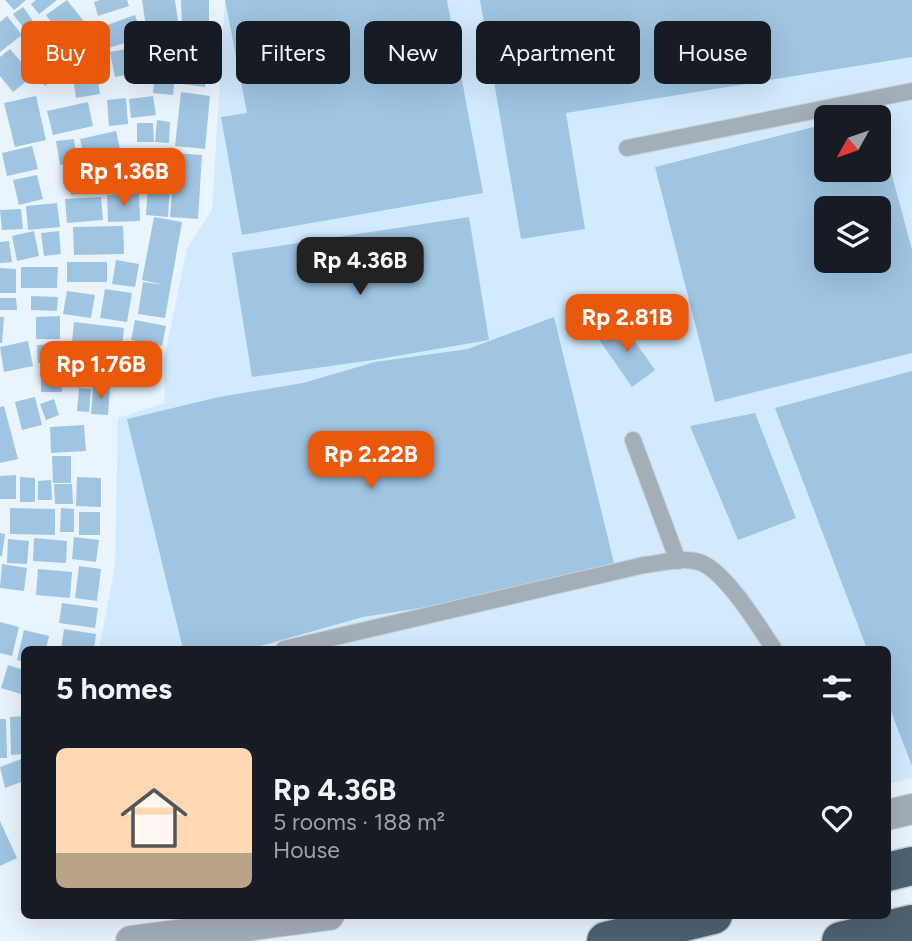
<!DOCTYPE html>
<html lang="en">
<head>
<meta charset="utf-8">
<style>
	:root { --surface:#171b24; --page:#20242c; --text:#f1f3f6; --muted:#9ea1a6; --accent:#ea580c }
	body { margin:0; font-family:Figtree,sans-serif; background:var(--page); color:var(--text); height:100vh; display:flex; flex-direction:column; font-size:26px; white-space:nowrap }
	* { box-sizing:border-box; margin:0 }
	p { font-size:23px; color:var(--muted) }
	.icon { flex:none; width:38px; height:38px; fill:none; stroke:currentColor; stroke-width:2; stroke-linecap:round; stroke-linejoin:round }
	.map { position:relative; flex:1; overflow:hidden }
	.details { position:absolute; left:21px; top:646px; width:870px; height:273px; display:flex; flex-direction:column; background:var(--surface); border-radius:10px; box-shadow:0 7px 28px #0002 }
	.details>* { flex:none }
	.top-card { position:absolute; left:21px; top:21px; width:872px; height:63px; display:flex; gap:14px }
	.needle { width:46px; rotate:230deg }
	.tools { position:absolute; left:814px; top:105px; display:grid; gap:14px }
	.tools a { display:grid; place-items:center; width:77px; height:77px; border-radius:10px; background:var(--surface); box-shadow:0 7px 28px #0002; font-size:35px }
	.price { position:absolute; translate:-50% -60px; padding:0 16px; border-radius:14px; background:var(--accent); color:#fff; font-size:23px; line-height:46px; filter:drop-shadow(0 2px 4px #0008) }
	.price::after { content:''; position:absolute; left:50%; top:42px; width:21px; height:16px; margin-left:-10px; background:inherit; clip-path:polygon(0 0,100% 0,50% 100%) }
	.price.selected { background:#222; color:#fff }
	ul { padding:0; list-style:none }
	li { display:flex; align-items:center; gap:21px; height:175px; padding:0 35px }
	li span { display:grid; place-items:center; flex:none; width:196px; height:140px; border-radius:10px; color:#555 }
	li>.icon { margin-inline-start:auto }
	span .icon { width:84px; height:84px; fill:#fffc; stroke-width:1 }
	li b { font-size:30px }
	h2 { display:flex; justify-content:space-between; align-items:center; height:84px; padding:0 35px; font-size:30px }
	.chip { padding:0 24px; border-radius:10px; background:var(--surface); box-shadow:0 7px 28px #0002; font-size:24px; line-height:63px }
	.chip.selected { background:var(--accent); color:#fff }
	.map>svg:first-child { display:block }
	.built { fill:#d1eafd; fill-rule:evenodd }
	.building { fill:#9fc5e2; fill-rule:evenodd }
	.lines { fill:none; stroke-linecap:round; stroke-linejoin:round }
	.lane-casing { stroke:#c5cfd7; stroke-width:18 }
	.street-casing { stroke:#c5cfd7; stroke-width:32 }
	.highway-casing { stroke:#c5cfd7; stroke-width:41 }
	.lane { stroke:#a4aeb7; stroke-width:16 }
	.street { stroke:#a4aeb7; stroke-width:30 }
	.highway { stroke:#4c6272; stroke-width:38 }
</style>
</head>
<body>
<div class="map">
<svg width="912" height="941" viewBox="0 0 912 941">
	<rect width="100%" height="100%" fill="#eaf4fc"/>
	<path class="built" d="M225,0H912V778L887,784V649H99L115,566L118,418L165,403L164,360L187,248L212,210ZM826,117H878V170H826ZM826,208H878V261H826Z"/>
	<g class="building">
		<polygon points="5,0 26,0 14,10"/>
		<polygon points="36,0 57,0 39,14 31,4"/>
		<polygon points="67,0 86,24 64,39 46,15"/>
		<polygon points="100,0 127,0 129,6 98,16 94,2"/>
		<polygon points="142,0 175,0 181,42 149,46"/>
		<polygon points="181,0 209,0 209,25 182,26"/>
		<polygon points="225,0 447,0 483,193 242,235 221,117 247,113"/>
		<polygon points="480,0 912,0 912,57 566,113 585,229 521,239"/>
		<polygon points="23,7 35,24 26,31 13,14"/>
		<polygon points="135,15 143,37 109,48 102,27"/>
		<polygon points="7,16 22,35 0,52 0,22"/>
		<polygon points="189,29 211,32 205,87 182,84"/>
		<polygon points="98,34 106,52 75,66 67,48"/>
		<polygon points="44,46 64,72 45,86 26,61"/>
		<polygon points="141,46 146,71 115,77 110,52"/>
		<polygon points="10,49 33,76 13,92 0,76 0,57"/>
		<polygon points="178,50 179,67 151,69 150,51"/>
		<polygon points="96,67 100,94 76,98 72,71"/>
		<polygon points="155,72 175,74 173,95 153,93"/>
		<polygon points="181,92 210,96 205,149 175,146"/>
		<polygon points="36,96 46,140 15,147 4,103"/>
		<polygon points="153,96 156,115 131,118 129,99"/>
		<polygon points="126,98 128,124 109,126 107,100"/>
		<polygon points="88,102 93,126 53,135 47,111"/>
		<polygon points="157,120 170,122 169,143 155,142"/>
		<polygon points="137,123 153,123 154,142 137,142"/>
		<path d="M878,123L912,250V353L715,402L655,167L826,124V170H878ZM826,208H878V261H826Z"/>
		<polygon points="116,131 120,149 84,157 80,139"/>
		<polygon points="74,139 77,162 60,165 56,141"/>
		<polygon points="32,146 38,169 7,176 2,153"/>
		<polygon points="138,153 142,181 115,183 112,155"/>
		<polygon points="175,153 202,155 198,219 170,217"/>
		<polygon points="149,159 165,159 164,183 148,182"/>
		<polygon points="104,163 109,189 71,195 67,169"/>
		<polygon points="37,175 43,199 19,205 13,180"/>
		<polygon points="148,186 170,187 168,217 146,215"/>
		<polygon points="139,193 140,221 108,222 107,195"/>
		<polygon points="101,197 103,220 67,223 65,199"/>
		<polygon points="57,203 60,227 28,230 26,206"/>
		<polygon points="21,209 23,229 2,230 0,210"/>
		<polygon points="154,217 182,222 165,318 138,314 143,282 164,285 142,280"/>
		<polygon points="469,217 489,340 373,360 252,377 232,253"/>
		<polygon points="123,226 124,254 74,255 73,227"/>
		<polygon points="34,231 39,256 17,261 12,236"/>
		<polygon points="59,231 61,254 44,256 41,233"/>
		<polygon points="9,241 12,262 0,263 0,242"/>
		<polygon points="116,260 139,264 135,287 112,284"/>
		<rect x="67" y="262" width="40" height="20"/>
		<polygon points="21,267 58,267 57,288 21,288"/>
		<polygon points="0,268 16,269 16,293 0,293"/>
		<polygon points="105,289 132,293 127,322 100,318"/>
		<polygon points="67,291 95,295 91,318 63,314"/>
		<polygon points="31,296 58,297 57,311 31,310"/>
		<polygon points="0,298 16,298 17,310 0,310"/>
		<polygon points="60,316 60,339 36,339 36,317"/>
		<polygon points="0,317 4,317 2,343 0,343"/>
		<polygon points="554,317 614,563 433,606 363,617 250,649 183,649 127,419 219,397 303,383 375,362 468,349"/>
		<polygon points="135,320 166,326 162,346 131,340"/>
		<polygon points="74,322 124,328 122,348 72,342"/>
		<polygon points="621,322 655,370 632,387 598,338"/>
		<polygon points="28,341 33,366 4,372 0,347"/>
		<polygon points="129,343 157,348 153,372 125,366"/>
		<polygon points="60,344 61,362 38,363 37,345"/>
		<polygon points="81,345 117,351 113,380 77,375"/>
		<polygon points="41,369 61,369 62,392 41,392"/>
		<polygon points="912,371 912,766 887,701 887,649 867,649 775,408"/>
		<polygon points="93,386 110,387 108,415 91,414"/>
		<polygon points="79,388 91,389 89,412 77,411"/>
		<polygon points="35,397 42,425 22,430 15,402"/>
		<polygon points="54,399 59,415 46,420 40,404"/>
		<polygon points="4,406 18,459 0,463 0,407"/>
		<polygon points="755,413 796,518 738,540 690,426"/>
		<polygon points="84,425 86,451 51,453 50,427"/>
		<polygon points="52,456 71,456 71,483 53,483"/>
		<polygon points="16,475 16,499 0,499 0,476"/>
		<polygon points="20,477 35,478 35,502 20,502"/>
		<polygon points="77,477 101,478 101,507 76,506"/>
		<polygon points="51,480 52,500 38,500 38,481"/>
		<polygon points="54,484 72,484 73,504 55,504"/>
		<polygon points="10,508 55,509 55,535 10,534"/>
		<polygon points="61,508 74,509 74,532 60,532"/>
		<rect x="79" y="512" width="21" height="23"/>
		<polygon points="0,533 5,534 2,556 0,556"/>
		<polygon points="74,537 99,540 96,562 72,559"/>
		<polygon points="34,538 67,541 66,563 33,561"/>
		<polygon points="8,539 29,541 27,564 7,563"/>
		<polygon points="2,564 27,568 24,591 0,588"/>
		<polygon points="79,566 101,569 97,601 75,598"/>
		<polygon points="38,569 72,572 70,598 36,595"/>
		<polygon points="62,603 98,608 95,628 59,623"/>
		<polygon points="0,622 19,627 12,656 0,653"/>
		<polygon points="64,629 96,634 94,649 61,649"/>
		<polygon points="24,630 49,636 46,649 24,649 24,662 17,660"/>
		<polygon points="8,665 24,670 24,695 1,688"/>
		<polygon points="24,716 24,754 11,755 10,717"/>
		<polygon points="0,719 6,719 7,758 0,758"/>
		<polygon points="24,758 24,781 5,788 0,767"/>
		<polygon points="0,821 17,858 0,866"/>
	</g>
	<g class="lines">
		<g class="lane-casing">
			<g id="lane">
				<polyline points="627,148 912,91"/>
				<polyline points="633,440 678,561"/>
				<path d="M284,649L644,565C661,563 683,557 699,562C725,570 759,627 774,649"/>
			</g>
		</g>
		<g class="street-casing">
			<g id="street">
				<polyline points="887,815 912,809"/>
				<polyline points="131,941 329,915"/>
			</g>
		</g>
		<g class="highway-casing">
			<g id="highway">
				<polyline points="887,872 912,866"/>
				<polyline points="606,941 713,915"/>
				<polyline points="841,941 912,924"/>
			</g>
		</g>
		<use href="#lane" class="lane"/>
		<use href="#street" class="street"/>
		<use href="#highway" class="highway"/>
	</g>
</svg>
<div class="tools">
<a><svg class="needle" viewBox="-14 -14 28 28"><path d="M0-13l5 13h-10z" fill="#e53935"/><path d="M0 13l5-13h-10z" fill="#9ea1a6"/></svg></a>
<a><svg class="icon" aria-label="layers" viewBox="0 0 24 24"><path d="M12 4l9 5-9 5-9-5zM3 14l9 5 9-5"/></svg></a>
</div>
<b class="price" style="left:124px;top:208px">Rp 1.36B</b>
<b class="price selected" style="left:360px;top:297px">Rp 4.36B</b>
<b class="price" style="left:627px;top:354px">Rp 2.81B</b>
<b class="price" style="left:101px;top:401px">Rp 1.76B</b>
<b class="price" style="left:371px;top:491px">Rp 2.22B</b>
<div class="top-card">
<a class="chip selected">Buy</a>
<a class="chip">Rent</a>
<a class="chip">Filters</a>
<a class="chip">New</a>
<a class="chip">Apartment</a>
<a class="chip">House</a>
</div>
<section class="details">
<h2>5 homes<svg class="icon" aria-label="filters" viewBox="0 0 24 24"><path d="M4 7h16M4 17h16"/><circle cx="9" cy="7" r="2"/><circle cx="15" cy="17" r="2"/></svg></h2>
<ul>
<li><span style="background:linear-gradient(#ffd9b3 75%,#b9a48a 0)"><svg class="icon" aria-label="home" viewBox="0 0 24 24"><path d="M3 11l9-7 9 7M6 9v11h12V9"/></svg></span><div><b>Rp 4.36B</b><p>5 rooms · 188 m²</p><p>House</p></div><svg class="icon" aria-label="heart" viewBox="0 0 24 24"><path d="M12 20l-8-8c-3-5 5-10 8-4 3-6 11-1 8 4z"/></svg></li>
</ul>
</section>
</div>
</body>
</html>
